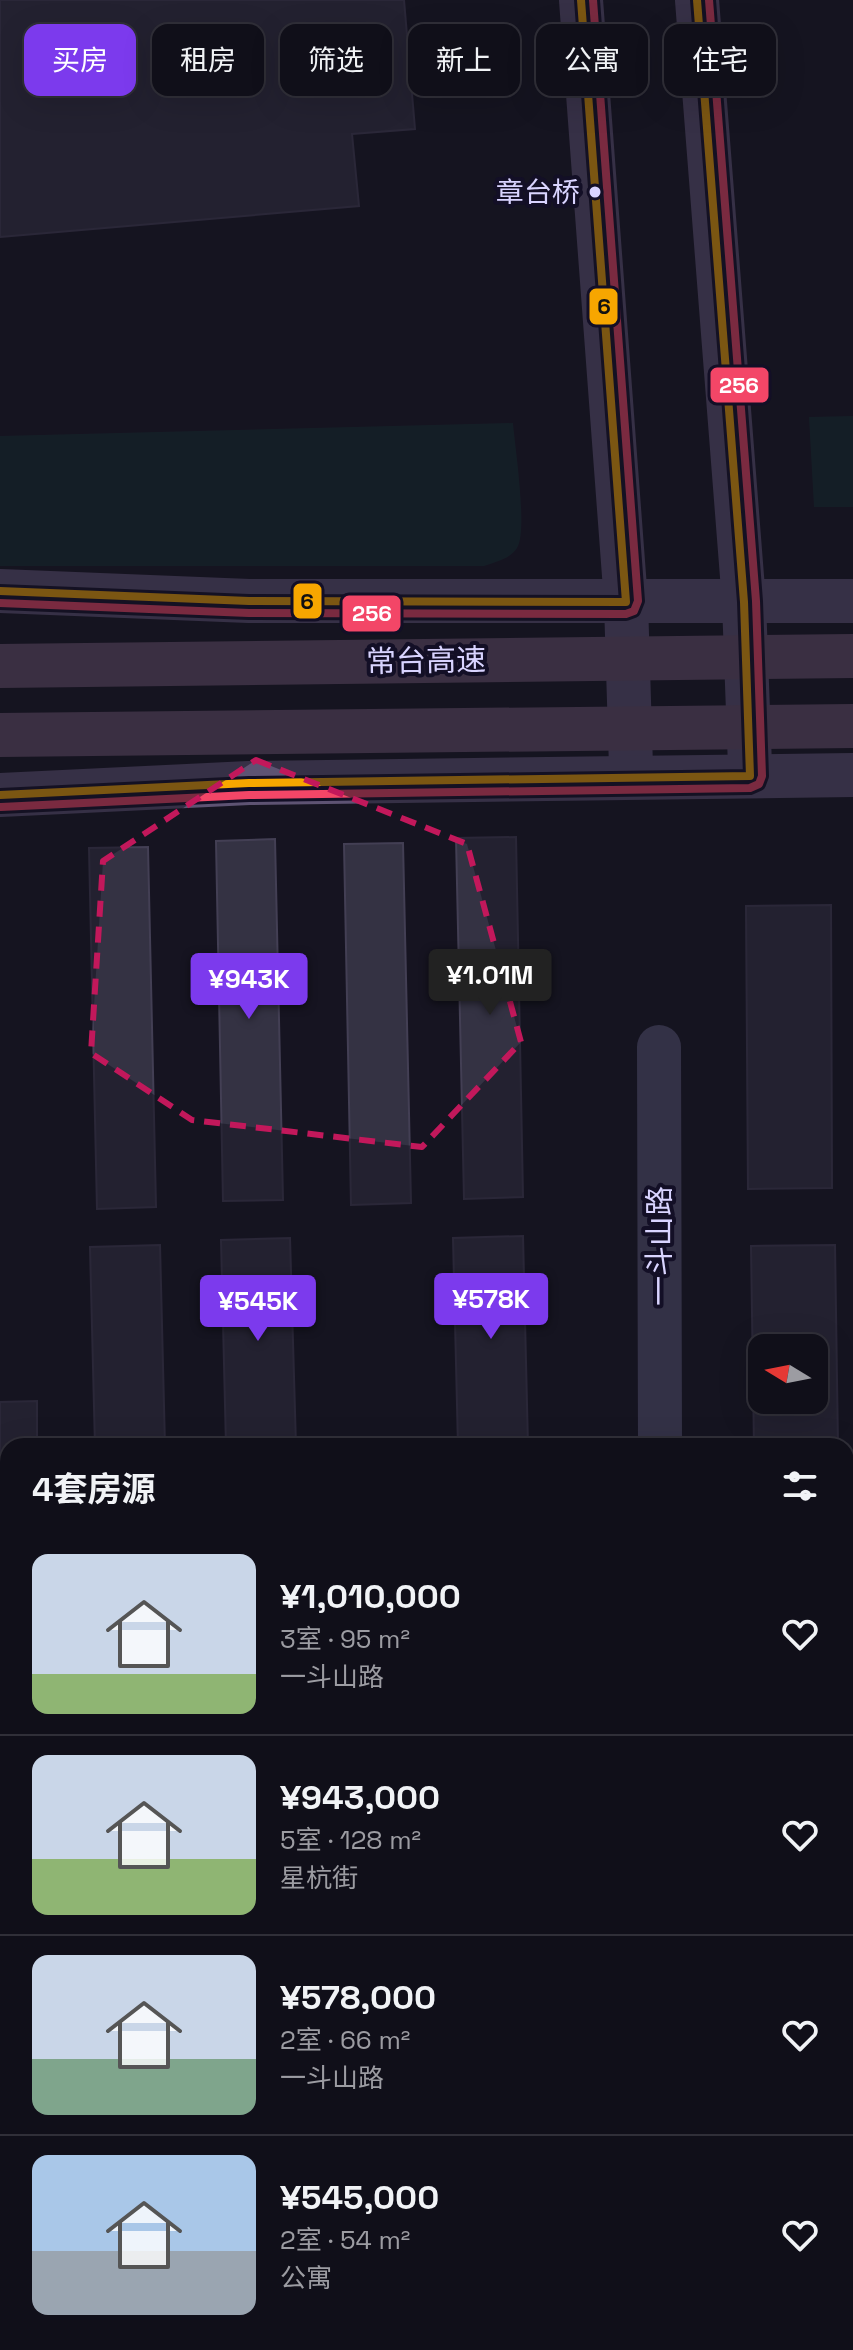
<!DOCTYPE html>
<html lang="zh">
<head>
<meta charset="utf-8">
<style>
	:root { --surface:#100f19; --page:#1e1d26; --text:#f1f3f6; --muted:#9c9ca2; --line:#302f38; --accent:#7c3aed }
	body { margin:0; font-family:"Space Grotesk","Noto Sans SC",sans-serif; background:var(--page); color:var(--text); height:100vh; display:flex; flex-direction:column; font-size:30px; white-space:nowrap }
	* { box-sizing:border-box; margin:0 }
	p { font-size:26px; color:var(--muted) }
	.icon { flex:none; width:44px; height:44px; fill:none; stroke:currentColor; stroke-width:2; stroke-linecap:round; stroke-linejoin:round }
	.map { position:relative; flex:1; overflow:hidden }
	.details { position:absolute; left:0px; top:1438px; width:854px; height:912px; display:flex; flex-direction:column; background:var(--surface); border-radius:24px 24px 0 0; box-shadow:0 8px 32px #0002,0 0 0 2px var(--line) }
	.details>* { flex:none }
	.hud { position:absolute; left:24px; top:24px; width:806px; height:72px; display:flex; gap:16px }
	.needle { width:52px; rotate:280deg }
	.tools { position:absolute; left:748px; top:1334px; display:grid; gap:16px }
	.tools a { display:grid; place-items:center; width:80px; height:80px; border-radius:16px; background:var(--surface); box-shadow:0 8px 32px #0002,0 0 0 2px var(--line); font-size:40px }
	.price { position:absolute; translate:-50% -68px; padding:0 18px; border-radius:8px; background:var(--accent); color:#fff; font-size:26px; line-height:52px; filter:drop-shadow(0 2px 4px #0008) }
	.price::after { content:''; position:absolute; left:50%; top:48px; width:24px; height:18px; margin-left:-12px; background:inherit; clip-path:polygon(0 0,100% 0,50% 100%) }
	.price.on { background:#222; color:#fff }
	ul { padding:0; list-style:none }
	li { display:flex; align-items:center; gap:24px; height:200px; padding:0 32px }
	li+li { border-top:2px solid var(--line) }
	li span { display:grid; place-items:center; flex:none; width:224px; height:160px; border-radius:16px; color:#555 }
	li>.icon { margin-inline-start:auto }
	span .icon { width:96px; height:96px; fill:#fffc; stroke-width:1 }
	li b { font-size:34px }
	h2 { display:flex; justify-content:space-between; align-items:center; height:96px; padding:0 32px; font-size:34px }
	.chip { padding:0 28px; border-radius:16px; background:var(--surface); box-shadow:0 8px 32px #0002,0 0 0 2px var(--line); font-size:28px; line-height:72px }
	.chip.on { background:var(--accent); color:#fff }
	.map>svg:first-child { display:block }
	.green { fill:#132c2d }
	.building { fill:#343243; stroke:#433f54; stroke-width:2; fill-rule:evenodd }
	.lines { fill:none; stroke-linecap:round; stroke-linejoin:round }
	.lane { stroke:#4a4962; stroke-width:20 }
	.secondary { stroke:#575674; stroke-width:44 }
	.primary { stroke:#5e5373; stroke-width:44 }
	.highway-bridge { stroke:#67516a; stroke-width:44 }
	.bus-1-casing { stroke:#130f26; stroke-width:14 }
	.bus-2-casing { stroke:#130f26; stroke-width:14 }
	.bus-1 { stroke:#f7a600; stroke-width:8 }
	.bus-2 { stroke:#f34667; stroke-width:8 }
	.marked { fill:none; stroke:#c2185b; stroke-width:6; stroke-dasharray:16 10; stroke-linejoin:round }
	.bus-dot { fill:#d9d4ff; stroke:#130f26; stroke-width:3 }
	.labels { text-anchor:middle; stroke-width:8; stroke-linejoin:round; paint-order:stroke }
	.bus-label { font-size:28px; fill:#d9d4ff; stroke:#130f26; text-anchor:end }
	.street-label { font-size:30px; fill:#d9d4ff; stroke:#130f26 }
	.line-badge { stroke:#130f26; stroke-width:3 }
	.badge-label { font-size:22px; text-anchor:middle; font-weight:bold; fill:#fff }
	.pale-badge-label { font-size:22px; text-anchor:middle; font-weight:bold; fill:#111 }
</style>
</head>
<body>
<div class="map">
<svg width="853" height="2350" viewBox="0 0 853 2350">
	<rect width="100%" height="100%" fill="#161421"/>
	<g class="green">
		<polygon points="853,416 853,507 814,507 809,417"/>
		<path d="M513,423C515,447 528,531 517,548C510,559 495,562 484,566H0V436Z"/>
	</g>
	<g class="building">
		<polygon points="0,0 404,0 415,129 352,134 359,206 0,237"/>
		<polygon points="516,837 523,1197 464,1199 456,838"/>
		<polygon points="275,839 283,1200 223,1201 216,841"/>
		<polygon points="403,843 411,1203 351,1205 344,844"/>
		<polygon points="148,847 156,1207 97,1209 89,848"/>
		<polygon points="831,905 832,1188 748,1189 746,906"/>
		<polygon points="523,1236 528,1446 458,1446 453,1238"/>
		<polygon points="290,1238 296,1446 226,1446 221,1240"/>
		<polygon points="160,1245 165,1446 95,1446 90,1247"/>
		<path d="M835,1245L838,1446H754L751,1246ZM762,1348H814V1400H762Z"/>
		<polygon points="37,1401 37,1446 8,1446 8,1581 0,1582 0,1402"/>
		<rect x="0" y="1594" width="8" height="180"/>
		<rect x="0" y="1919" width="8" height="363"/>
		<rect x="846" y="1967" width="7" height="82"/>
		<rect x="846" y="2127" width="7" height="83"/>
		<polygon points="846,2283 853,2283 853,2350 774,2350 774,2342 846,2342"/>
		<rect x="0" y="2322" width="8" height="28"/>
		<rect x="76" y="2342" width="72" height="8"/>
		<rect x="199" y="2342" width="72" height="8"/>
		<rect x="336" y="2342" width="72" height="8"/>
		<rect x="449" y="2342" width="72" height="8"/>
		<rect x="641" y="2342" width="66" height="8"/>
	</g>
	<g class="lines">
		<polyline class="lane" points="0,1891 8,1891"/>
		<g class="secondary">
			<polyline points="659,1047 660,1446"/>
			<polyline points="600,2342 600,2350"/>
		</g>
		<g class="primary">
			<polyline points="581,0 626,602 631,767"/>
			<polyline points="697,0 744,602 750,766"/>
			<polyline points="0,591 249,601 853,601"/>
			<polyline points="0,795 249,783 853,775"/>
		</g>
		<g class="highway-bridge">
			<polyline points="0,666 853,656"/>
			<polyline points="0,735 853,726"/>
		</g>
		<g class="bus-1-casing">
			<g id="bus-1">
				<polyline points="0,591 249,601 626,602 581,0"/>
				<polyline points="0,795 249,783 750,776 744,602 697,0"/>
			</g>
		</g>
		<g class="bus-2-casing">
			<g id="bus-2">
				<polyline points="0,603 249,613 626,614 634,611 638,601 593,0"/>
				<polyline points="1,807 249,795 750,788 759,784 762,776 756,601 709,0"/>
			</g>
		</g>
		<use href="#bus-1" class="bus-1"/>
		<use href="#bus-2" class="bus-2"/>
	</g>
	<path d="M0 0H853V2350H0ZM256,760L467,844L521,1042L422,1147L192,1120L91,1053L103,861Z" fill="#161421" fill-opacity=".55" fill-rule="evenodd"/>
	<path class="marked" d="M256,760L467,844L521,1042L422,1147L192,1120L91,1053L103,861Z"/>
	<circle class="bus-dot" cx="595" cy="192" r="7"/>
	<g class="labels">
		<g class="bus-label">
			<text x="580" y="202">章台桥</text>
		</g>
		<g class="street-label">
			<text transform="translate(426 661) rotate(-1)" y="10">常台高速</text>
			<text transform="translate(660 1246) rotate(-90)" y="10">一斗山路</text>
		</g>
	</g>
	<g class="line-badge">
		<rect x="588" y="287" width="31" height="39" rx="8" fill="#f7a600"/>
		<rect x="709" y="366" width="61" height="38" rx="8" fill="#f34667"/>
		<rect x="292" y="582" width="31" height="38" rx="8" fill="#f7a600"/>
		<rect x="341" y="594" width="61" height="39" rx="8" fill="#f34667"/>
	</g>
	<g class="badge-label">
		<text x="739" y="393">256</text>
		<text x="372" y="621">256</text>
	</g>
	<g class="pale-badge-label">
		<text x="604" y="314">6</text>
		<text x="307" y="609">6</text>
	</g>
</svg>
<div class="tools">
<a><svg class="needle" viewBox="-14 -14 28 28"><path d="M0-13l5 13h-10z" fill="#e53935"/><path d="M0 13l5-13h-10z" fill="#9c9ca2"/></svg></a>
</div>
<b class="price on" style="left:490px;top:1017px">¥1.01M</b>
<b class="price" style="left:249px;top:1021px">¥943K</b>
<b class="price" style="left:491px;top:1341px">¥578K</b>
<b class="price" style="left:258px;top:1343px">¥545K</b>
<div class="hud">
<a class="chip on">买房</a>
<a class="chip">租房</a>
<a class="chip">筛选</a>
<a class="chip">新上</a>
<a class="chip">公寓</a>
<a class="chip">住宅</a>
</div>
<section class="details">
<h2>4套房源<svg class="icon" aria-label="filters" viewBox="0 0 24 24"><path d="M4 7h16M4 17h16"/><circle cx="9" cy="7" r="2"/><circle cx="15" cy="17" r="2"/></svg></h2>
<ul>
<li><span style="background:linear-gradient(#c9d6e8 75%,#8fb573 0)"><svg class="icon" aria-label="home" viewBox="0 0 24 24"><path d="M3 11l9-7 9 7M6 9v11h12V9"/></svg></span><div><b>¥1,010,000</b><p>3室 · 95 m²</p><p>一斗山路</p></div><svg class="icon" aria-label="heart" viewBox="0 0 24 24"><path d="M12 20l-8-8c-3-5 5-10 8-4 3-6 11-1 8 4z"/></svg></li>
<li><span style="background:linear-gradient(#c9d6e8 65%,#8fb573 0)"><svg class="icon" aria-label="home" viewBox="0 0 24 24"><path d="M3 11l9-7 9 7M6 9v11h12V9"/></svg></span><div><b>¥943,000</b><p>5室 · 128 m²</p><p>星杭街</p></div><svg class="icon" aria-label="heart" viewBox="0 0 24 24"><path d="M12 20l-8-8c-3-5 5-10 8-4 3-6 11-1 8 4z"/></svg></li>
<li><span style="background:linear-gradient(#c9d6e8 65%,#7fa58c 0)"><svg class="icon" aria-label="home" viewBox="0 0 24 24"><path d="M3 11l9-7 9 7M6 9v11h12V9"/></svg></span><div><b>¥578,000</b><p>2室 · 66 m²</p><p>一斗山路</p></div><svg class="icon" aria-label="heart" viewBox="0 0 24 24"><path d="M12 20l-8-8c-3-5 5-10 8-4 3-6 11-1 8 4z"/></svg></li>
<li><span style="background:linear-gradient(#a9c7e8 60%,#9aa5b1 0)"><svg class="icon" aria-label="home" viewBox="0 0 24 24"><path d="M3 11l9-7 9 7M6 9v11h12V9"/></svg></span><div><b>¥545,000</b><p>2室 · 54 m²</p><p>公寓</p></div><svg class="icon" aria-label="heart" viewBox="0 0 24 24"><path d="M12 20l-8-8c-3-5 5-10 8-4 3-6 11-1 8 4z"/></svg></li>
</ul>
</section>
</div>
</body>
</html>
